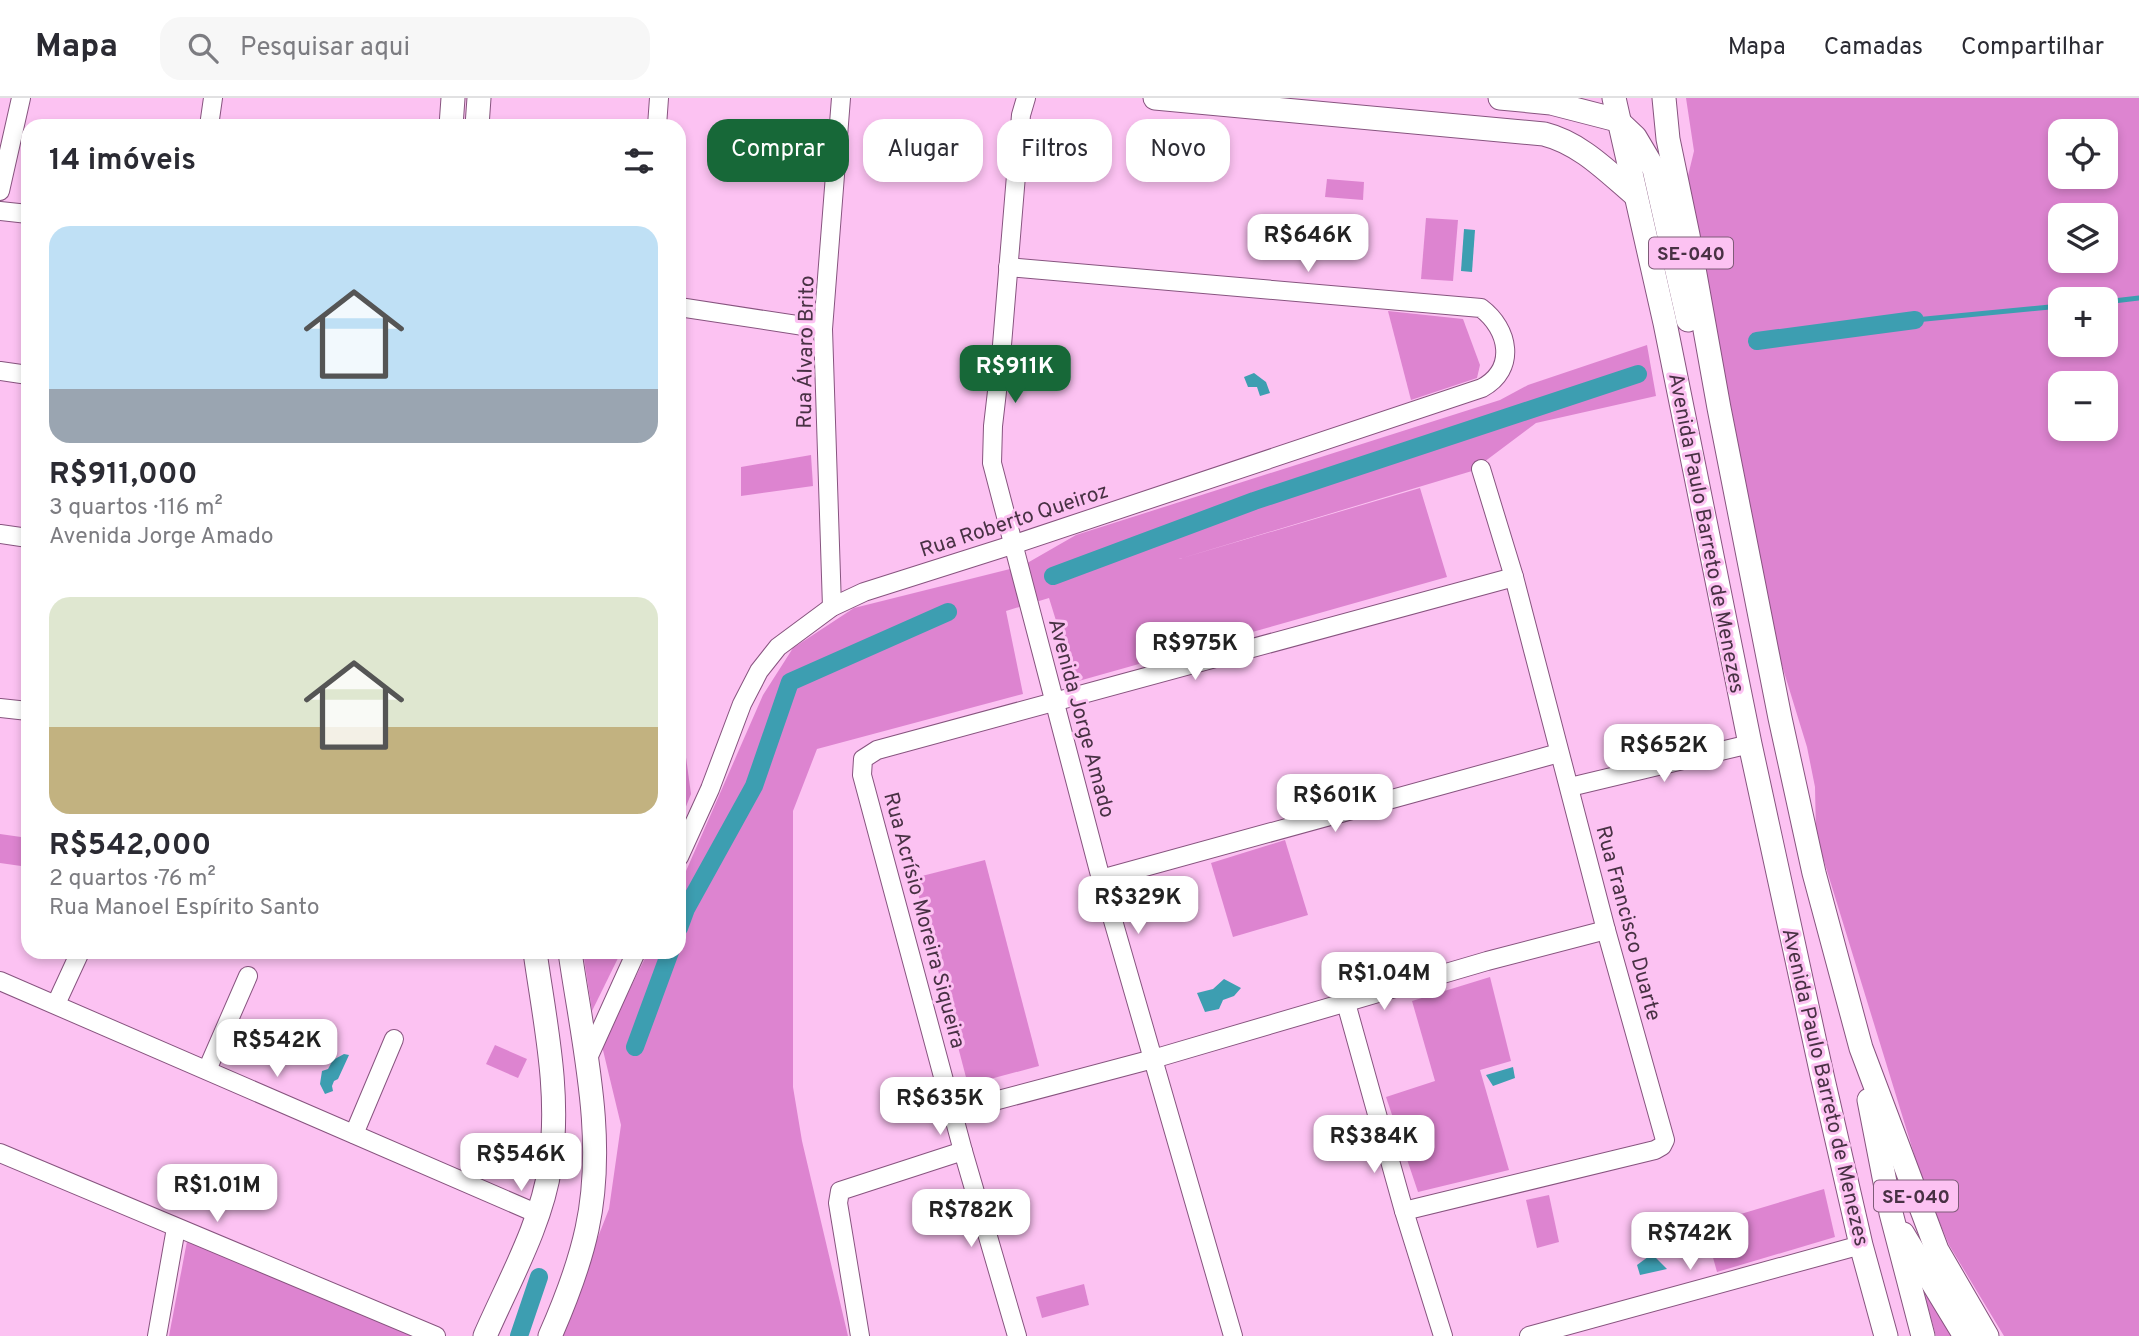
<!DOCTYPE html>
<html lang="pt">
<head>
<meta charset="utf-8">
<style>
	:root { --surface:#fff; --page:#f7f7f7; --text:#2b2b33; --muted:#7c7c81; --line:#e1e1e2; --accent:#176838 }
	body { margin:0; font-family:Overpass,sans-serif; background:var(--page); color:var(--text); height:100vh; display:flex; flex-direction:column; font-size:26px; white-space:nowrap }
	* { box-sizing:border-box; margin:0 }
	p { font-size:23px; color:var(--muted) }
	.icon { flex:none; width:38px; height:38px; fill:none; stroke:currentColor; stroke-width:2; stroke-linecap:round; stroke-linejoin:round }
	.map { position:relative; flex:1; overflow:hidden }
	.details { position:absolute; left:21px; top:21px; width:665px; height:840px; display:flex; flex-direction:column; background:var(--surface); border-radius:21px; box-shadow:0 4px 10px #0003 }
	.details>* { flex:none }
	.hud { position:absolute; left:707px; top:21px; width:665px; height:63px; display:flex; gap:14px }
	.buttons { position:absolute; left:2048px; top:21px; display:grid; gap:14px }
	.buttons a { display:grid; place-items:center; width:70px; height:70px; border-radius:14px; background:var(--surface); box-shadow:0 4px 10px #0003; font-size:35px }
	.price { position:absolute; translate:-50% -60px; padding:0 16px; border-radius:14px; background:#fff; color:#222; font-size:23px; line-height:46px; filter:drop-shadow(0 2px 4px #0008) }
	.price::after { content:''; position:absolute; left:50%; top:42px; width:21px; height:16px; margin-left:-10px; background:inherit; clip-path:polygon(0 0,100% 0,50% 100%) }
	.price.active { background:var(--accent); color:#fff }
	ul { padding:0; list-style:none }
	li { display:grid; align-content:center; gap:14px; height:371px; padding:0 28px }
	li span { display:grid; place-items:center; height:217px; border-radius:21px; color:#555 }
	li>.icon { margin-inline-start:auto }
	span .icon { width:126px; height:126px; fill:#fffc; stroke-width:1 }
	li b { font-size:30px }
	h2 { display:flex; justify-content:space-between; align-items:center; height:84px; padding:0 28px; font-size:30px }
	.tag { padding:0 24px; border-radius:21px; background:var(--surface); box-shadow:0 4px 10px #0003; font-size:24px; line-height:63px }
	.tag.active { background:var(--accent); color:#fff }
	header { display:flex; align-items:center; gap:42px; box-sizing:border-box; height:98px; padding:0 35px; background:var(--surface); border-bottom:2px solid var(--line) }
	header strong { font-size:33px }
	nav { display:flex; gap:38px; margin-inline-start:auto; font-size:24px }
	.search { width:490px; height:63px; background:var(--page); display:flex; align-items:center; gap:18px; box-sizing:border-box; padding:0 24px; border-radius:21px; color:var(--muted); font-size:26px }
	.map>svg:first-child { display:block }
	.green { fill:#dd84d0; fill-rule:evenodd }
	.water { fill:#3d9eb1 }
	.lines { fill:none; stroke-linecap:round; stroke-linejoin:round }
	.stream { stroke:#3d9eb1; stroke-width:5 }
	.canal { stroke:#3d9eb1; stroke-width:18 }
	.minor-casing { stroke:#87547f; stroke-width:20 }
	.major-casing { stroke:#87547f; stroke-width:25 }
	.minor { stroke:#fff; stroke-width:18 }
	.major { stroke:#fff; stroke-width:23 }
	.labels { text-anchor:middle; stroke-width:6; stroke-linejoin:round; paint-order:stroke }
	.shield { fill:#fcc2f2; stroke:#7e5c78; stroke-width:2 }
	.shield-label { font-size:19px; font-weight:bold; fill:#483144 }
	.street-label { font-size:21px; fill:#483144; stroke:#fcc2f2 }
</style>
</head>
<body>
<header>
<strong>Mapa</strong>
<div class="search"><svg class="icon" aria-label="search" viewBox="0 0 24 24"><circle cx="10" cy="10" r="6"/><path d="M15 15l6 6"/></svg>Pesquisar aqui</div>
<nav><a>Mapa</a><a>Camadas</a><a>Compartilhar</a></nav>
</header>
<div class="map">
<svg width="2139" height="1238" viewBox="0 0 2139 1238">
	<rect width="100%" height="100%" fill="#fcc2f2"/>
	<g class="green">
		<path d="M1686,0H2139V1238H2004L1949,1147L1922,1082L1816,737L1815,689L1807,649L1780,561L1687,82L1694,53ZM2060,33H2105V79H2060ZM2060,117H2105V163H2060ZM2060,201H2105V247H2060ZM2060,285H2105V331H2060Z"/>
		<polygon points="1327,81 1364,84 1363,102 1325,99"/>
		<polygon points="1426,120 1458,122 1453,183 1421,181"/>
		<polygon points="1388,213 1463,221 1480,267 1477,280 1411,302"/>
		<polygon points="1647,247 1656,298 1536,325 1472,373 1179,461 1420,390 1447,479 1075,584 1049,500 1006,513 1023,596 817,651 793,713 793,989 802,1043 848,1238 559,1238 609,1111 621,1027 602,948 648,854 679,854 679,789 763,597 793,550 854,510 1022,468 1076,437 1500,302 1528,287"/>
		<polygon points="811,357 813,388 741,398 741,369"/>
		<polygon points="679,630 682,630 691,696 679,726"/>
		<polygon points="0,736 28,740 28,769 0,765"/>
		<polygon points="1285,742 1308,817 1233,839 1211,765"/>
		<polygon points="985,762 1039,968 968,987 914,780"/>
		<polygon points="583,854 621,854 592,913"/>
		<polygon points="1490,879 1511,963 1480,972 1509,1072 1418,1094 1386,999 1435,983 1412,903"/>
		<polygon points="495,947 527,961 518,980 486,966"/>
		<polygon points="1824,1091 1835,1139 1717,1174 1704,1127"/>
		<polygon points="1549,1097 1559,1144 1537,1150 1526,1102"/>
		<polygon points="188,1138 410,1237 411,1238 169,1238"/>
		<polygon points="1084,1186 1089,1207 1042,1220 1036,1199"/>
		<polygon points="1929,1189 1957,1238 1936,1238 1923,1191"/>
	</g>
	<g class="water">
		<polygon points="1464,131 1475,132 1472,174 1461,173"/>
		<polygon points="1254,275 1266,284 1270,295 1260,298 1257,289 1248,289 1244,279"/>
		<polygon points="1224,881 1241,890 1234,898 1223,902 1219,911 1205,914 1197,895 1213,891"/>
		<polygon points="344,956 349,957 338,981 334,983 332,988 333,993 325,996 320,986 322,973 328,971 333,962"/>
		<polygon points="1513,969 1515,980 1493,988 1486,977"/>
		<polygon points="1652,1156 1667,1171 1640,1177 1637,1167"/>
	</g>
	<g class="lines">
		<g class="stream">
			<polyline points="2105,204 2139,200"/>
			<polyline points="1915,222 2060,208"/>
		</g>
		<g class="canal">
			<polyline points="1757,243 1915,222"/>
			<polyline points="1053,478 1254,403 1638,276"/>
			<polyline points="679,830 686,811 754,688 790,584 948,514"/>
			<polyline points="635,949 670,854"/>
			<polyline points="519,1238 539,1179"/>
		</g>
		<g class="minor-casing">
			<g id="minor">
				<polyline points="1026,0 1021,17 1001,259 993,328 992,365 1101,781 1233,1238"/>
				<polyline points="209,28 213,0"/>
				<polyline points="657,28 659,0"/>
				<polyline points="0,93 21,0"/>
				<polyline points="0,113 28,116"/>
				<polyline points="679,209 823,231"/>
				<polyline points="0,273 28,277"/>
				<polyline points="0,436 28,440"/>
				<polyline points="832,509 823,231 841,0"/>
				<polyline points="0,610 28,613"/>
				<polyline points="1570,689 1750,646"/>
				<path d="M679,759L710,691L742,606L759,573L778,549L832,509L864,494L1012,447L1482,290C1517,271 1509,231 1481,210L1008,169"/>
				<polyline points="1101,781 1559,655"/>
				<polyline points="0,883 538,1116"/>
				<polyline points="1346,905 1404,1113 1443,1238"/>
				<polyline points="56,906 80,854"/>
				<polyline points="588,960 636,854"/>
				<polyline points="207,972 248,878"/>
				<polyline points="953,1014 1153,961 1487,863 1606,832"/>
				<polyline points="354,1036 394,941"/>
				<polyline points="0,1055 436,1238"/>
				<polyline points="1404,1113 1655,1052 1662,1048 1665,1042 1606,832 1514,479 1481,371"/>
				<polyline points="157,1238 176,1130"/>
				<polyline points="860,1238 838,1105 840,1093 963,1053"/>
				<polyline points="1017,1238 963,1053 862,677 863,661 877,652 1514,479"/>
				<polyline points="1529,1238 1861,1147"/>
			</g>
		</g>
		<g class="major-casing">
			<g id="major">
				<path d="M1155,0L1544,36C1580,45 1607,73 1634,96"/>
				<polyline points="1500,0 1551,5 1617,22 1635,39 1654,71 1688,222"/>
				<polyline points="1614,0 1665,225 1750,646 1822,977 1861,1147 1886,1238"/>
				<polyline points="1664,0 1668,41 1688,137 1719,310 1780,620 1814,775 1861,950 1937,1152 1987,1238"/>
				<polyline points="451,28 453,0"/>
				<polyline points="477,28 479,0"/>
				<polyline points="1869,1002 1891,1115 1923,1238"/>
				<polyline points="1903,1136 1965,1238"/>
				<path d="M485,1238C508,1185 542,1125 550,1068C561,996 545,925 535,854"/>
				<path d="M550,1238C565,1204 579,1168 587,1131C607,1040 583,945 570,854"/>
			</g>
		</g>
		<use href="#minor" class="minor"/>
		<use href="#major" class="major"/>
	</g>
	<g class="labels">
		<g class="shield">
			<rect x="1649" y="139.5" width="84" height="31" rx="5"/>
			<rect x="1874" y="1082.5" width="84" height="31" rx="5"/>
		</g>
		<g class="shield-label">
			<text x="1691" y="162">SE-040</text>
			<text x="1916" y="1105">SE-040</text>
		</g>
		<g class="street-label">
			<text transform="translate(805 254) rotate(-89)" y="7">Rua Álvaro Brito</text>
			<text transform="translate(1014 422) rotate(-18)" y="7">Rua Roberto Queiroz</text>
			<text transform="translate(1707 435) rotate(79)" y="7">Avenida Paulo Barreto de Menezes</text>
			<text transform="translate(1082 620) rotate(75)" y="7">Avenida Jorge Amado</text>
			<text transform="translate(925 822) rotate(75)" y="7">Rua Acrísio Moreira Siqueira</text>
			<text transform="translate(1629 825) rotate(75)" y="7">Rua Francisco Duarte</text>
			<text transform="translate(1826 989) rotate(77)" y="7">Avenida Paulo Barreto de Menezes</text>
		</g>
	</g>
</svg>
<div class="buttons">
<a><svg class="icon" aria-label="locate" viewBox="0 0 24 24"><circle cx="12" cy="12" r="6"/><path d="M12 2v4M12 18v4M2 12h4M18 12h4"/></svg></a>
<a><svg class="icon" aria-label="layers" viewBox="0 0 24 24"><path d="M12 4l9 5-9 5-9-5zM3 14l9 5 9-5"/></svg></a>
<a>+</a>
<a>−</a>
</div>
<b class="price" style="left:1308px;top:176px">R$646K</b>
<b class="price active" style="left:1015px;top:307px">R$911K</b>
<b class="price" style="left:1195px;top:584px">R$975K</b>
<b class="price" style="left:1664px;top:686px">R$652K</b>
<b class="price" style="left:1335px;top:736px">R$601K</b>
<b class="price" style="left:1138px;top:838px">R$329K</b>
<b class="price" style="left:1384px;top:914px">R$1.04M</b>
<b class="price" style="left:277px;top:981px">R$542K</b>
<b class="price" style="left:940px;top:1039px">R$635K</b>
<b class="price" style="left:1374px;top:1077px">R$384K</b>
<b class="price" style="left:521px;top:1095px">R$546K</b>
<b class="price" style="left:217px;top:1126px">R$1.01M</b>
<b class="price" style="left:971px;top:1151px">R$782K</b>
<b class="price" style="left:1690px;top:1174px">R$742K</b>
<div class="hud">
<a class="tag active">Comprar</a>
<a class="tag">Alugar</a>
<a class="tag">Filtros</a>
<a class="tag">Novo</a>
</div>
<section class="details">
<h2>14 imóveis<svg class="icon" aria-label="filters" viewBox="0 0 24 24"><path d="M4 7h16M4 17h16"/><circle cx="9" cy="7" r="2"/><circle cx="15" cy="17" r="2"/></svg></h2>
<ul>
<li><span style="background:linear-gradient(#bfe0f5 75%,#9aa5b1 0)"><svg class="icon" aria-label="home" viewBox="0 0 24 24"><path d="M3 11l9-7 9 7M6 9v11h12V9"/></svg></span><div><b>R$911,000</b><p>3 quartos · 116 m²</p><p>Avenida Jorge Amado</p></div></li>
<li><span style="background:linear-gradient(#dfe7d0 60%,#c2b280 0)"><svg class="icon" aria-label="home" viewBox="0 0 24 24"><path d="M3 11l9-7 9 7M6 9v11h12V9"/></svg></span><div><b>R$542,000</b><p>2 quartos · 76 m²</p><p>Rua Manoel Espírito Santo</p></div></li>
</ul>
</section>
</div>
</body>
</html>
